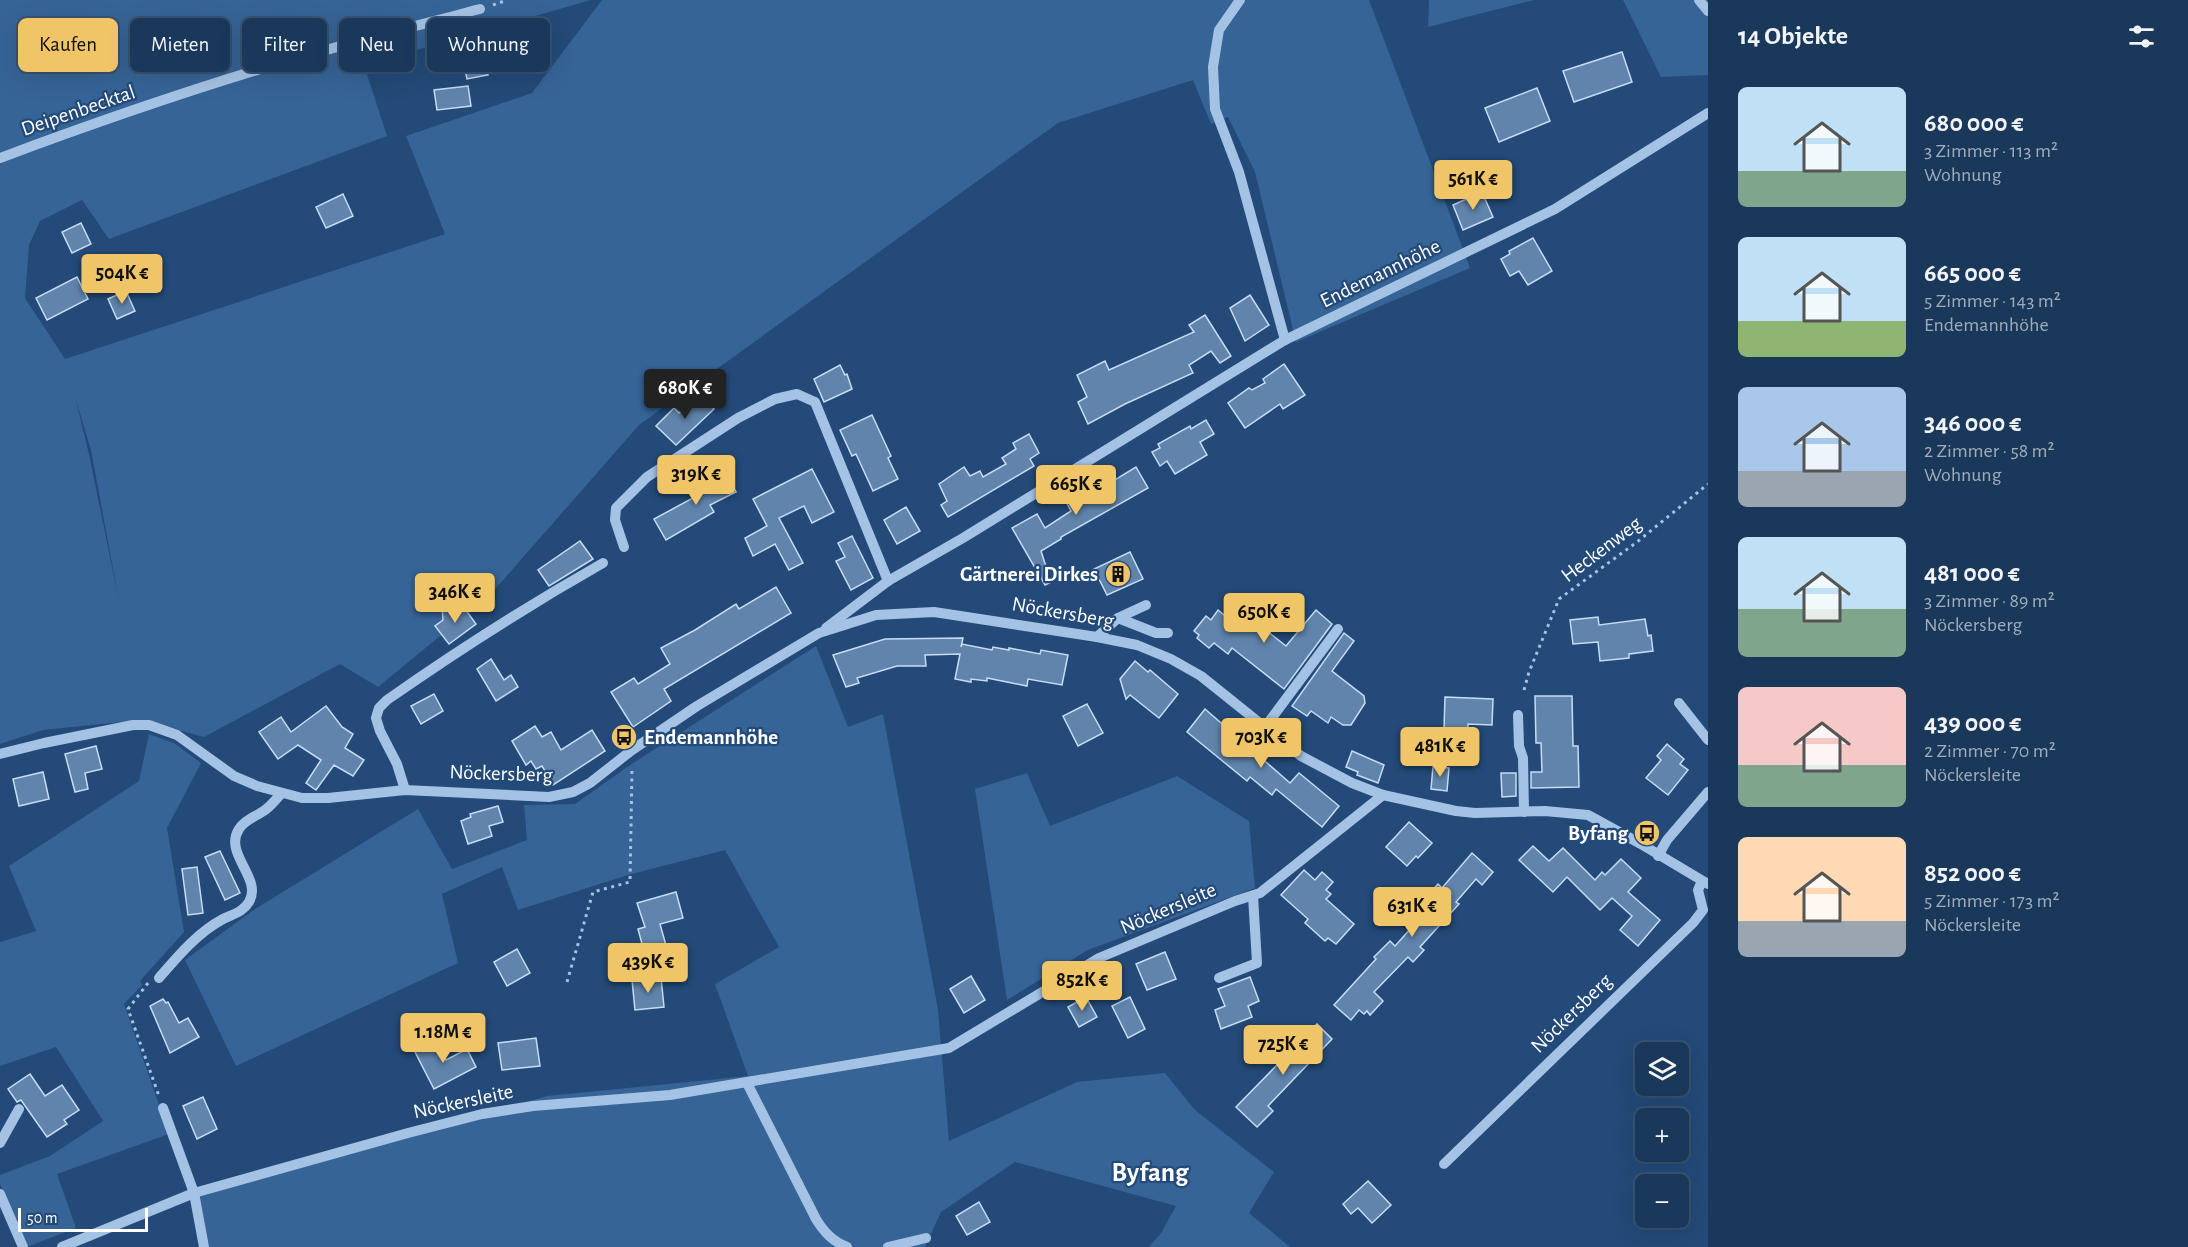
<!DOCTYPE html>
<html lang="de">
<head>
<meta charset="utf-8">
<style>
	:root { --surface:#1a385a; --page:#233f60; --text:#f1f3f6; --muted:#9facbb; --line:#385270; --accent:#efc568 }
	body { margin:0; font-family:"Alegreya Sans",sans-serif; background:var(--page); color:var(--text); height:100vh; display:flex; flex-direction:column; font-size:22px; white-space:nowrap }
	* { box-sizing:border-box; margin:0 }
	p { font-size:20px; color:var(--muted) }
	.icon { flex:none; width:33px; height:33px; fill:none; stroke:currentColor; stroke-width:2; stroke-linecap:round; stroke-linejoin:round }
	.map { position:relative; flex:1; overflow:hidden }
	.panel { display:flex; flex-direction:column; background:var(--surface); width:480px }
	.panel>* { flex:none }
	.guide { position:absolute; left:18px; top:18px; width:570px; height:54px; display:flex; gap:12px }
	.fabs { position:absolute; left:1635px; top:1042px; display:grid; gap:12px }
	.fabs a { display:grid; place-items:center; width:54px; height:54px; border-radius:9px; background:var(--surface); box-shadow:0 6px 24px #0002,0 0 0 2px var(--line); font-size:30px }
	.scale { position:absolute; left:18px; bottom:15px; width:130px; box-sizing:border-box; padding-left:6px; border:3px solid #fff; border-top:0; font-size:16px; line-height:21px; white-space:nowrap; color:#fff; -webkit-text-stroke:4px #234a78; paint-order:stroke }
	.price { position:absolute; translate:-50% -51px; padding:0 14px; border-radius:6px; background:var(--accent); color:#111; font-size:20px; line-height:39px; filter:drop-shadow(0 2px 3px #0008) }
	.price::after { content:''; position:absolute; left:50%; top:36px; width:18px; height:14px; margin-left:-9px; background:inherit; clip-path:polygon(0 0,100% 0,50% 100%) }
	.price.active { background:#222; color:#fff }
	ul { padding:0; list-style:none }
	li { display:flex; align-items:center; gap:18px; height:150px; padding:0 30px }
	li span { display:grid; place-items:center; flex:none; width:168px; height:120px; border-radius:9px; color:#555 }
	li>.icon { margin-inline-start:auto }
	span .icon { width:72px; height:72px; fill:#fffc; stroke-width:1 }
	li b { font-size:26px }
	h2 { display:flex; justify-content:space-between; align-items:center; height:72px; padding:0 30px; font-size:26px }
	.chip { padding:0 21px; border-radius:9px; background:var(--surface); box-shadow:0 6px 24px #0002,0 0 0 2px var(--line); font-size:21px; line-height:54px }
	.chip.active { background:var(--accent); color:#111 }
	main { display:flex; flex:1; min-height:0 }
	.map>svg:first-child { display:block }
	.green { fill:#366496; fill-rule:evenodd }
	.building { fill:#6084ac; stroke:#c7dcf3; stroke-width:1.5 }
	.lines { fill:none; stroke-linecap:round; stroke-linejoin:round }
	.path { stroke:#a4c2e4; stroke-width:3; stroke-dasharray:3 4.5; stroke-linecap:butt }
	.minor { stroke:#a4c2e4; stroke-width:10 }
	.labels { text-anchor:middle; stroke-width:4.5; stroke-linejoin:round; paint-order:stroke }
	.street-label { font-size:21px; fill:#fff; stroke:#234a78 }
	.poi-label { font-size:21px; font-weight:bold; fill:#fff; stroke:#234a78; text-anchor:end }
	.district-label { font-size:27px; font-weight:bold; fill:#fff; stroke:#234a78 }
</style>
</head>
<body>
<main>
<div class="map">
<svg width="1708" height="1247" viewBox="0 0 1708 1247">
	<rect width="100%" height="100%" fill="#234a78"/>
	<g class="green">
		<path d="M0,0H591L364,65L387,136L109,239L82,200L40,221L29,245L25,298L65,359L445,234L406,136L532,93L602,0H1369L1470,268L1296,342L1255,172L1228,117L1211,124L1193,80L1058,123L639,425L490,595L378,687L340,664L204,737L141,720L43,730L0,744ZM76,400L91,450L119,601L90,459Z"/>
		<polygon points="1429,0 1534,0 1428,27"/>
		<polygon points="1623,0 1708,0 1708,75 1661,77"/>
		<polygon points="816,646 848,727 883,714 938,1010 949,1141 1077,1082 1165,1073 1195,1110 1274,1172 1249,1213 1290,1247 1149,1247 1161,1233 1176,1206 1015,1162 941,1212 925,1247 202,1247 191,1199 547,1096 748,1076 715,984 779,947 725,850 628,875 518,910 502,867 442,894 458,963 236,1066 185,960 255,909 418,809 452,869 527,840 524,805 575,804 630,765"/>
		<polygon points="149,734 174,743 201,763 167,828 184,932 140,981 142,985 124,1004 169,1134 57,1174 76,1228 27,1247 0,1184 0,1175 50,1156 103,1121 56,1047 0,1066 0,942 36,931 9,866 139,781"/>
		<polygon points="1027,773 1050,826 1177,776 1249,821 1255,888 1088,950 1007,1000 975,789"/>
	</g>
	<g class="building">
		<polygon points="483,47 488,75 467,79 461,52"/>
		<polygon points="1622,52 1632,82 1574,102 1563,71"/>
		<polygon points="468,86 471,106 437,110 434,90"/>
		<polygon points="1537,88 1550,121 1499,142 1485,108"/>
		<polygon points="1482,192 1493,217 1463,230 1453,205"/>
		<polygon points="343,194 353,216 326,228 316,207"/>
		<polygon points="81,223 91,244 72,253 62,232"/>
		<polygon points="1533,238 1552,271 1528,285 1519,271 1510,276 1501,259 1510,254 1509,251"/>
		<polygon points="77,277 88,299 47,320 36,298"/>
		<polygon points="126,291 135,311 117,319 108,299"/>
		<polygon points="1250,295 1269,325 1245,341 1230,308"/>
		<polygon points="1205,315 1231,356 1220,363 1211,351 1189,365 1193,373 1125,404 1088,424 1078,402 1087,397 1077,375 1105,361 1109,370 1194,332 1189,325"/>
		<polygon points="1284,364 1305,395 1283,409 1280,404 1245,428 1228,403 1249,388 1252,390 1265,383 1263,379"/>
		<polygon points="840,365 845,375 847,374 852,389 824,402 814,379"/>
		<polygon points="699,394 714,409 676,445 656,426 674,408 679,413"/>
		<polygon points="872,415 891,456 888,458 898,479 873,491 856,454 852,456 840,430"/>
		<polygon points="1206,420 1214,434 1200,442 1207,455 1175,474 1167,461 1160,466 1152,452 1160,448 1158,444 1190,426 1191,429"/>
		<polygon points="1029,434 1039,453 1030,459 1034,466 948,517 941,505 947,501 939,484 964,467 970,476 980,471 983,477 1006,464 1002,458 1016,449 1013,443"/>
		<polygon points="1136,467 1148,488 1061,537 1061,539 1041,551 1051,582 1045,585 1012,528 1037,514 1045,528 1071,511 1064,498 1095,480 1100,489"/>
		<polygon points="812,469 834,512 812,523 804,506 779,518 803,563 789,570 775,544 753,556 745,538 767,526 753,499"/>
		<polygon points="725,470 736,492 710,505 714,512 666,540 654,519 706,491 702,482"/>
		<polygon points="906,507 920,531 897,544 884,520"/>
		<polygon points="852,536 873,578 851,590 836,561 845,557 838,543"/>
		<polygon points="580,541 593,559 549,586 538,570"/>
		<polygon points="1130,552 1143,579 1107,595 1094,569"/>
		<polygon points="776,587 791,613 664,689 671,701 633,727 611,692 634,678 638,684 670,664 661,648 695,630 736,604 739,609"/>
		<polygon points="442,606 455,611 463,606 476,624 449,644 435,626 443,620"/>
		<polygon points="1218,610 1231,621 1235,615 1249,626 1253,620 1286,646 1316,610 1332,624 1284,689 1232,648 1228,654 1214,643 1209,648 1197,638 1199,635 1194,631 1206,616 1211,620"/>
		<polygon points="1598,617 1599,625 1645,619 1648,636 1651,635 1653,651 1629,654 1629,658 1600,661 1598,642 1573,644 1570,620"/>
		<polygon points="1344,633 1354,641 1332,671 1364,696 1365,703 1351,725 1343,725 1331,717 1328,723 1311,711 1307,716 1292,706"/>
		<polygon points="963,638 961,647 962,644 992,650 993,647 1009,650 1009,648 1040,654 1041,650 1068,655 1062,685 1028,679 1027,686 987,678 987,681 971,679 971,682 955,679 960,654 925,655 926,666 897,666 857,678 859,683 846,687 833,655 885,639"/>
		<polygon points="491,659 504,680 511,675 518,687 496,701 477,669"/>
		<polygon points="1135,661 1148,672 1150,670 1178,694 1159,718 1130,695 1126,699 1120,679"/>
		<polygon points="434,694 443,711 421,724 411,706"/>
		<polygon points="1535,696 1572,696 1573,746 1578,746 1579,787 1531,788 1531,772 1542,772 1541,743 1536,743"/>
		<polygon points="1445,697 1493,699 1492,725 1468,724 1468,730 1444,729"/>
		<polygon points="1087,704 1103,733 1078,746 1063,716"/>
		<polygon points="326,706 342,727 353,734 345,748 364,760 353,776 334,765 316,790 306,783 321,760 298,745 278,759 259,732 281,717 291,732"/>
		<polygon points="1205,709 1290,783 1299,773 1339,806 1322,827 1276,789 1272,795 1250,777 1247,781 1187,732"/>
		<polygon points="535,726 542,737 551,732 561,750 592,730 605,751 553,785 542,766 536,769 531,761 526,765 512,741"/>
		<polygon points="1667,744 1684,759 1680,764 1688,770 1668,795 1646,778 1661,760 1657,756"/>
		<polygon points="96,746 102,769 85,773 88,789 75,792 65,754"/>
		<polygon points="1352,751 1384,765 1378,783 1357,775 1358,772 1346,767"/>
		<polygon points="1433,766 1449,768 1447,791 1431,789"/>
		<polygon points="43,772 49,799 19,806 13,779"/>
		<polygon points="1501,773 1516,773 1516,796 1502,797"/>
		<polygon points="498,806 503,822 489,826 492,836 468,844 461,821 471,817 470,814"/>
		<polygon points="1409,822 1432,843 1418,858 1416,856 1407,866 1386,847"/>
		<polygon points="1533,846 1549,861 1563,848 1595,880 1602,872 1605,875 1621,859 1641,878 1628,892 1660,920 1638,946 1620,930 1632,916 1612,898 1600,910 1567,877 1553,892 1519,860"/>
		<polygon points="220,851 240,893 225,900 205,857"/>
		<polygon points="1472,853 1493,872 1482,885 1476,879 1456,902 1459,904 1420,947 1424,950 1413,962 1408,957 1374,992 1383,1001 1370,1015 1367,1011 1364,1014 1359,1010 1351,1020 1334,1005 1376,959 1374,957 1390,941 1395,946 1413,926 1419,919 1412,913 1438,884 1442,888"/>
		<polygon points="197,867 203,913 188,915 182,869"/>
		<polygon points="1304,870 1315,880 1322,872 1333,882 1326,890 1331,894 1326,899 1354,924 1336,944 1328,938 1325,941 1305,923 1308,919 1281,895"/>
		<polygon points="676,892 683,918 660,924 667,949 645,955 638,929 645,927 637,903"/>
		<polygon points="517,949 530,973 507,986 494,962"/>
		<polygon points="1165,952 1176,979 1147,990 1136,964"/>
		<polygon points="971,976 985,1000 964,1013 950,989"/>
		<polygon points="661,977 664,1007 635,1010 632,980"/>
		<polygon points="1250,977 1259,1001 1248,1006 1252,1017 1221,1029 1215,1010 1225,1006 1218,989"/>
		<polygon points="1086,997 1097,1017 1079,1027 1068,1007"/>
		<polygon points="1130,997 1145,1029 1128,1038 1112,1006"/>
		<polygon points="163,999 166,1003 168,1002 179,1023 188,1018 199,1037 170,1053 150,1006"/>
		<polygon points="1317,1024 1332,1039 1268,1106 1273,1111 1257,1127 1236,1107"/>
		<polygon points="536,1038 540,1066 502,1070 498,1043"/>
		<polygon points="436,1041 446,1060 467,1049 476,1067 434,1089 415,1052"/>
		<polygon points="30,1074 45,1096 62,1085 79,1110 64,1120 67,1124 47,1137 21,1100 17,1102 8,1089"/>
		<polygon points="203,1097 217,1129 197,1139 183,1106"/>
		<polygon points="1368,1181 1391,1205 1372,1223 1358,1208 1351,1214 1343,1204"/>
		<polygon points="979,1202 990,1222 967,1235 956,1216"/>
	</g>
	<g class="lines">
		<g class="path">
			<polyline points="493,5 507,0"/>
			<polyline points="1524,690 1529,672 1559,599 1637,542 1708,484"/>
			<polyline points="567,982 593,892 630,882 632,769"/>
			<polyline points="148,983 128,1009 159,1096"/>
		</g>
		<g class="minor">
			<polyline points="1240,0 1219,30 1213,67 1215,109 1239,172 1285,340"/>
			<polyline points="1699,0 1708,11"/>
			<path d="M0,158C91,124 183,92 277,64C344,44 412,27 480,9"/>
			<polyline points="624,547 615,520 616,508 647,477 738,418 775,399 797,394 815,402 888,581"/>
			<polyline points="1118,618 1156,633 1168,633"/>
			<polyline points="826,628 888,581 963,538 1285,340 1555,209 1708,113"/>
			<polyline points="1097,637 1118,618 1146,605"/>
			<polyline points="1679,703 1708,740"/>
			<polyline points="1518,715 1519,746 1523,758 1524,812"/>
			<polyline points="1265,727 1338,629"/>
			<polyline points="0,754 44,743 133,725 149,725 177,735 234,776 257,786 302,798 328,798 405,790 549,797 573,792 590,783 632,750 697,706 819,633 876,615 934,612 1097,637 1137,645 1171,659 1201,676 1301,756 1352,783 1383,795 1456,811 1475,813 1545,811 1588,815 1641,844 1708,884"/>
			<path d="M405,790L397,764L380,731L376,718L379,708L387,700C457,651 529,605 603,563"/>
			<polyline points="1658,856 1667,840 1708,792"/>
			<path d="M159,978C178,956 197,933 223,919C233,914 243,912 249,902C263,878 223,854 239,829C244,820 257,816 265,810C271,806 276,799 281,794"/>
			<polyline points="1219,978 1257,963 1253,896"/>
			<path d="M747,1083L816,1219C824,1232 832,1241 847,1247"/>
			<polyline points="163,1108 194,1193 204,1247"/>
			<polyline points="0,1143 19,1109"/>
			<polyline points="1444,1164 1693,923 1703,910 1698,890 1702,881"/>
			<polyline points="0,1194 23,1247"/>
			<polyline points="62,1247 194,1193 408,1133 482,1114 533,1106 670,1095 949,1048 1099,958 1235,901 1260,893 1383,795"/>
			<polyline points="888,1247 926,1238"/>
		</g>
	</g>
	<defs>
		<g id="building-disc" transform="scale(1.35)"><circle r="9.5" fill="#efc568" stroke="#234a78"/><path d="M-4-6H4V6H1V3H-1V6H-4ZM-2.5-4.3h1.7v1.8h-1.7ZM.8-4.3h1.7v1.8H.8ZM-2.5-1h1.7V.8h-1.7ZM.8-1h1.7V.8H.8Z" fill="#111"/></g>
		<g id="bus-disc" transform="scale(1.35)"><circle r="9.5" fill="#efc568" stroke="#234a78"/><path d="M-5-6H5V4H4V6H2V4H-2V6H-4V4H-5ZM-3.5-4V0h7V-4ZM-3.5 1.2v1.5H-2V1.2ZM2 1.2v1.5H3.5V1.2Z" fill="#111"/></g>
	</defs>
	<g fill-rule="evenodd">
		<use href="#building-disc" x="1118" y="574"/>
		<use href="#bus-disc" x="624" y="737"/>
		<use href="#bus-disc" x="1647" y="833"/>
	</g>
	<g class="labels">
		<g class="street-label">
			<text transform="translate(78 110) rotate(-19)" y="7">Deipenbecktal</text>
			<text transform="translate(1380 273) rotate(-26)" y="7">Endemannhöhe</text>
			<text transform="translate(1601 549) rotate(-37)" y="7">Heckenweg</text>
			<text transform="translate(1063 612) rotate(10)" y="7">Nöckersberg</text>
			<text transform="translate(501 773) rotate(2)" y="7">Nöckersberg</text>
			<text transform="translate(1168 908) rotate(-23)" y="7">Nöckersleite</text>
			<text transform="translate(1571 1013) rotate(-44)" y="7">Nöckersberg</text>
			<text transform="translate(463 1101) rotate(-12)" y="7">Nöckersleite</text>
		</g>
		<g class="poi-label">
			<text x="1098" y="581">Gärtnerei Dirkes</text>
			<text x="644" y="744" text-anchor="start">Endemannhöhe</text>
			<text x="1628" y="840">Byfang</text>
		</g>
		<g class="district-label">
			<text x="1150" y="1181">Byfang</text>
		</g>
	</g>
</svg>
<div class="fabs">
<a><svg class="icon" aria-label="layers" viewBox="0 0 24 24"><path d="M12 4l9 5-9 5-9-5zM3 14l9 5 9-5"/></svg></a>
<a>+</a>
<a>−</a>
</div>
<div class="scale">50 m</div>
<b class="price" style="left:1473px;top:211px">561K €</b>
<b class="price" style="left:122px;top:305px">504K €</b>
<b class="price active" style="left:685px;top:420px">680K €</b>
<b class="price" style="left:696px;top:506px">319K €</b>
<b class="price" style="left:1076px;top:516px">665K €</b>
<b class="price" style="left:455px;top:624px">346K €</b>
<b class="price" style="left:1264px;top:644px">650K €</b>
<b class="price" style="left:1261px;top:769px">703K €</b>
<b class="price" style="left:1440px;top:778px">481K €</b>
<b class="price" style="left:1412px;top:938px">631K €</b>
<b class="price" style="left:648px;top:994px">439K €</b>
<b class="price" style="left:1082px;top:1012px">852K €</b>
<b class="price" style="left:443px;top:1064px">1.18M €</b>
<b class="price" style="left:1283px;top:1076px">725K €</b>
<div class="guide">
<a class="chip active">Kaufen</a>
<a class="chip">Mieten</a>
<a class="chip">Filter</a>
<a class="chip">Neu</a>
<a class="chip">Wohnung</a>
</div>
</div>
<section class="panel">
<h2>14 Objekte<svg class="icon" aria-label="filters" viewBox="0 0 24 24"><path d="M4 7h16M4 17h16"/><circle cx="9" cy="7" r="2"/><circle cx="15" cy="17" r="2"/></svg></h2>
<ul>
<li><span style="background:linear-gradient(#bfe0f5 70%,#7fa58c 0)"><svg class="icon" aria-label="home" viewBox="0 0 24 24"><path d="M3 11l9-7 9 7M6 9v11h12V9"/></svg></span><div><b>680 000 €</b><p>3 Zimmer · 113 m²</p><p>Wohnung</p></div></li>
<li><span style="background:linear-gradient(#bfe0f5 70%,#8fb573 0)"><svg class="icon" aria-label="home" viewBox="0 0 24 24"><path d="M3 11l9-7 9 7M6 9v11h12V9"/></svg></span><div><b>665 000 €</b><p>5 Zimmer · 143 m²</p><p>Endemannhöhe</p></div></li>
<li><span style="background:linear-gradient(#a9c7e8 70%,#9aa5b1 0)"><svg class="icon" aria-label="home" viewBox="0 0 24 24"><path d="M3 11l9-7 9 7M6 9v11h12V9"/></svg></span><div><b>346 000 €</b><p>2 Zimmer · 58 m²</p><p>Wohnung</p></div></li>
<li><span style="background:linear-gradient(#bfe0f5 60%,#7fa58c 0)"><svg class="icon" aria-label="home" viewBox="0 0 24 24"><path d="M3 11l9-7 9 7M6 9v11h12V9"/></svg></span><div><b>481 000 €</b><p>3 Zimmer · 89 m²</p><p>Nöckersberg</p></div></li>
<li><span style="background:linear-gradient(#f6c9c9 65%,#7fa58c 0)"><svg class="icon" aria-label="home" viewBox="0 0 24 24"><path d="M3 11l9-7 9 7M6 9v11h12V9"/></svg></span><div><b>439 000 €</b><p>2 Zimmer · 70 m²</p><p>Nöckersleite</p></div></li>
<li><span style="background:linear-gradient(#ffd9b3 70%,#9aa5b1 0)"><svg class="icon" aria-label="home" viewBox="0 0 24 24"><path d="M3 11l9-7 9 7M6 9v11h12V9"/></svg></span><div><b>852 000 €</b><p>5 Zimmer · 173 m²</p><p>Nöckersleite</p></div></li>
</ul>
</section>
</main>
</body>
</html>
